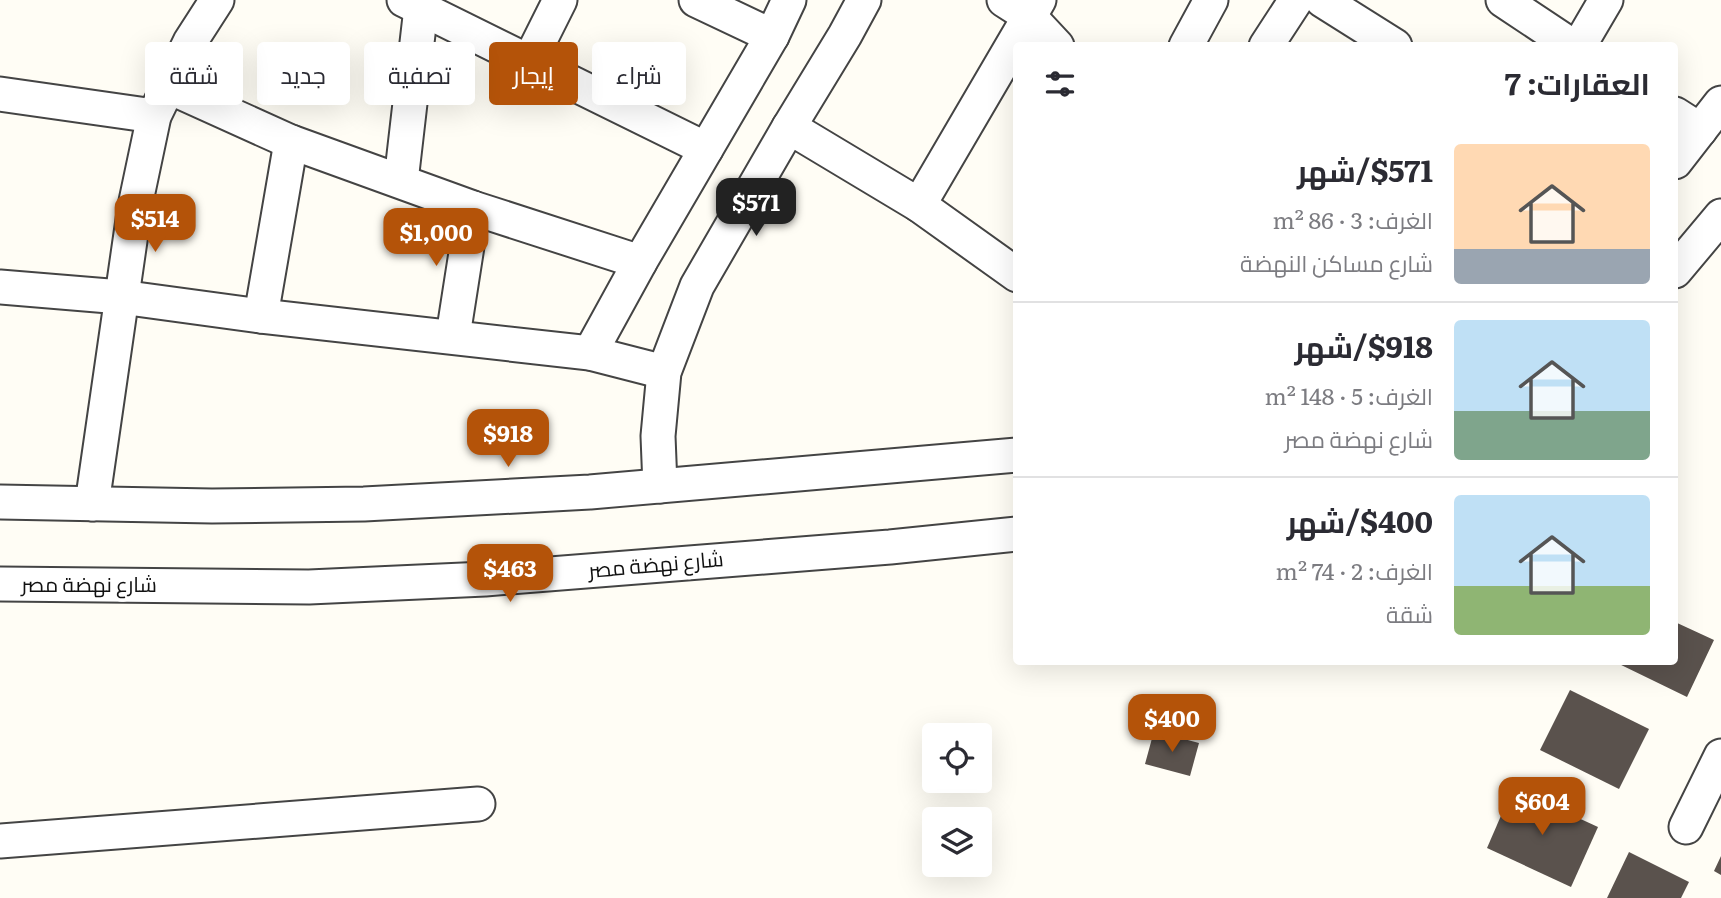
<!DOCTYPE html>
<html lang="ar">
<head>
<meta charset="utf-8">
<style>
	:root { --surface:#fff; --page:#f7f7f7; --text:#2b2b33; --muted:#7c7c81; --line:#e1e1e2; --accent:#b45309 }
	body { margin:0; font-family:Literata,Cairo,serif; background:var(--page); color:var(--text); direction:rtl; height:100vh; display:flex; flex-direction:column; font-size:26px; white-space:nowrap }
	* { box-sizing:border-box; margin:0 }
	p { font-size:23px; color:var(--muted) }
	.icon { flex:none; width:38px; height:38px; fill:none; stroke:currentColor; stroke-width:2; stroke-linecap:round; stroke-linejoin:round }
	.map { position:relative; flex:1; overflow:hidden; direction:ltr }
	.side { position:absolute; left:1013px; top:42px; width:665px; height:623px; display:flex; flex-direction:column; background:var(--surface); border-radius:7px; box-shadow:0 7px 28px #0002; direction:rtl }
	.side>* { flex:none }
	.guide { position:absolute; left:21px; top:42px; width:665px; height:63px; direction:rtl; display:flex; gap:14px }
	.buttons { position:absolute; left:922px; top:723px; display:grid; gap:14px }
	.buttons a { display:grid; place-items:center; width:70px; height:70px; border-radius:7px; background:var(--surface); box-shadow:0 7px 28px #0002; font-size:35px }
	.price { position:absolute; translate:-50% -60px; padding:0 16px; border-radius:14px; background:var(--accent); color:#fff; font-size:23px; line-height:46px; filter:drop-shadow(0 2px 4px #0008) }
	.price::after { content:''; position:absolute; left:50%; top:42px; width:21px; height:16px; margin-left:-10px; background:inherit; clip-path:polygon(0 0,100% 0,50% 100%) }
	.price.on { background:#222; color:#fff }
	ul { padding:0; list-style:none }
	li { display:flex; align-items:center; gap:21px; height:175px; padding:0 28px }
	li+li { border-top:2px solid var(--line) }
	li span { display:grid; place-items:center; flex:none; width:196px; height:140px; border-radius:7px; color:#555 }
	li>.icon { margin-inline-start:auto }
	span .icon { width:84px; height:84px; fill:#fffc; stroke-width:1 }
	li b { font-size:30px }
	h2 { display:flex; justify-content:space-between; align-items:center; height:84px; padding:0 28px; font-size:30px }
	.pill { padding:0 24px; border-radius:7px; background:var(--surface); box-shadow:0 7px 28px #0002; font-size:24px; line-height:63px }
	.pill.on { background:var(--accent); color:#fff }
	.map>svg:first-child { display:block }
	.building { fill:#5a524d }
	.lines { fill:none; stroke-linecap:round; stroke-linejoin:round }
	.minor-casing { stroke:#444; stroke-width:37 }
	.minor { stroke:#fff; stroke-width:33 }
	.labels { text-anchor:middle; stroke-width:7; stroke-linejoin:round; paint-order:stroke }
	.street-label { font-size:21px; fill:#111; stroke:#fff }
</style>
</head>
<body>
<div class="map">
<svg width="1721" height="898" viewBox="0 0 1721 898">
	<rect width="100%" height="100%" fill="#fffdf5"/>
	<g class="building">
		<polygon points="1675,622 1714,640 1687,697 1615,662 1675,662"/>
		<polygon points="1570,690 1649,729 1619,789 1540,750"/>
		<polygon points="1154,731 1199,743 1190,776 1145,764"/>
		<polygon points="1513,788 1598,827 1571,887 1487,848"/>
		<polygon points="1629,852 1689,882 1681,898 1607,898"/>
		<polygon points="1721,856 1721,875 1714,871"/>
	</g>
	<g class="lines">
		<g class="minor-casing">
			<g id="minor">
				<polyline points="404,0 706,149"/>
				<polyline points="696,0 772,36"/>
				<polyline points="1004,0 1029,16 1057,46"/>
				<polyline points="1322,0 1395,46"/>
				<polyline points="1503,0 1572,46"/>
				<polyline points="1186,46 1211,0"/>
				<polyline points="1266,46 1296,0"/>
				<polyline points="1579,46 1606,0"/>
				<polyline points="529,62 560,0"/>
				<polyline points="167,86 291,142 473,208 640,262"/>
				<polyline points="0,94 154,116"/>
				<polyline points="1675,114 1700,130"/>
				<polyline points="789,127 919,205 1017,275"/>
				<polyline points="1675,162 1721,103"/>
				<polyline points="401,181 421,8"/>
				<polyline points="919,205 1039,0"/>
				<polyline points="1675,271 1721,216"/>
				<polyline points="0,287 121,297 261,316 590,353 664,372"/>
				<polyline points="261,316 291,142"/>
				<polyline points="453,336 473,208"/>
				<polyline points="590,353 640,262 772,36 789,0"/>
				<polyline points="660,486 658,436 664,372 697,286 789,127 845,35 864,0"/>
				<polyline points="0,502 212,506 364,504 590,492 1017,455"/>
				<polyline points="92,504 135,206 154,116 190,42 217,0"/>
				<polyline points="0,584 309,587 485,579 890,547 1017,534"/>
				<polyline points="1686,827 1721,756"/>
				<polyline points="0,841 478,804"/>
			</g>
		</g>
		<use href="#minor" class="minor"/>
	</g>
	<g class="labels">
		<g class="street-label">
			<text transform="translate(656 565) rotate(-5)" y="7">شارع نهضة مصر</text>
			<text x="89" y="592">شارع نهضة مصر</text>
		</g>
	</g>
</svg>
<div class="buttons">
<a><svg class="icon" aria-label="locate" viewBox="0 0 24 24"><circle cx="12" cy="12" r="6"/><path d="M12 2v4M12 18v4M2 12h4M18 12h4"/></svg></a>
<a><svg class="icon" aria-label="layers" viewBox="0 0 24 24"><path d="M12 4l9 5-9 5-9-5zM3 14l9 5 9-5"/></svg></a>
</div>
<b class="price on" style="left:756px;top:238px">$571</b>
<b class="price" style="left:155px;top:254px">$514</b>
<b class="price" style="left:436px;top:268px">$1,000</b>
<b class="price" style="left:508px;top:469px">$918</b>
<b class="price" style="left:510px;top:604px">$463</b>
<b class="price" style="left:1172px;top:754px">$400</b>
<b class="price" style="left:1542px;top:837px">$604</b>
<div class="guide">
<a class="pill">شراء</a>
<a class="pill on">إيجار</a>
<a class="pill">تصفية</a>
<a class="pill">جديد</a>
<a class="pill">شقة</a>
</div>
<section class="side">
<h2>العقارات: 7<svg class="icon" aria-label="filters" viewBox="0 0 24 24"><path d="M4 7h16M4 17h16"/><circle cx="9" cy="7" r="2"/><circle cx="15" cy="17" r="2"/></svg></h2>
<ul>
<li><span style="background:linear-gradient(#ffd9b3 75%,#9aa5b1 0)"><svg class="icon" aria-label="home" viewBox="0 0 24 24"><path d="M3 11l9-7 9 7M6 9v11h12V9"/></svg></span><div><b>$571/شهر</b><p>الغرف: 3 · 86 m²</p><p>شارع مساكن النهضة</p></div></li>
<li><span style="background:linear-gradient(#bfe0f5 65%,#7fa58c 0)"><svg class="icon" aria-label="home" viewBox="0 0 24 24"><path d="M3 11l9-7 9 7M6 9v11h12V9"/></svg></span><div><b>$918/شهر</b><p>الغرف: 5 · 148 m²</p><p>شارع نهضة مصر</p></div></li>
<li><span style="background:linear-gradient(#bfe0f5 65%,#8fb573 0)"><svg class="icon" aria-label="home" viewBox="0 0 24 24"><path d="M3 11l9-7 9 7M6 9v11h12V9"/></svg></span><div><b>$400/شهر</b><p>الغرف: 2 · 74 m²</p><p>شقة</p></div></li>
</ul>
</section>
</div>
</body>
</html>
